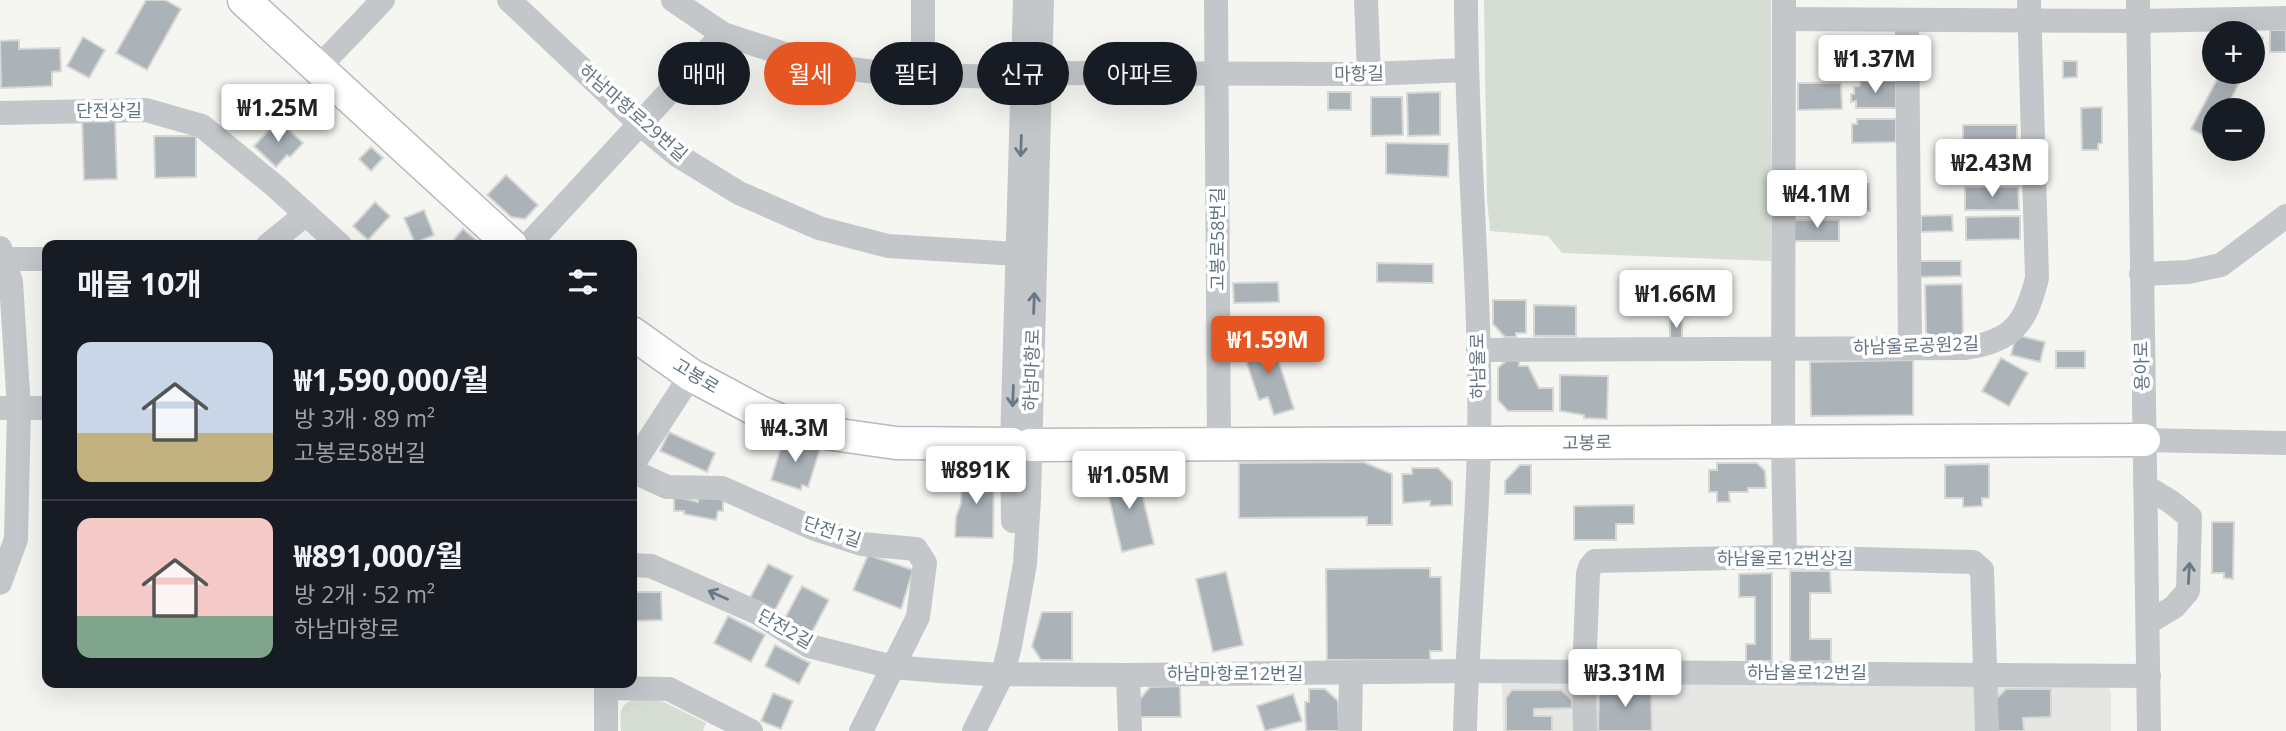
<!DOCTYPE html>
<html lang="ko">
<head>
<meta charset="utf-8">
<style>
	:root { --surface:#171b24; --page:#20242c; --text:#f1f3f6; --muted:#9ea1a6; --line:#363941; --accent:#e65622 }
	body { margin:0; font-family:"Open Sans","Noto Sans KR",sans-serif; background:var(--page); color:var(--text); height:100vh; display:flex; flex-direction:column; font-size:26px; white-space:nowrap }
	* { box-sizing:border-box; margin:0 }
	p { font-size:23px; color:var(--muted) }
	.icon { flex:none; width:38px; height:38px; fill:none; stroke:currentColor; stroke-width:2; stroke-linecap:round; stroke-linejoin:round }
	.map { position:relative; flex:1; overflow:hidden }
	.side { position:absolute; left:42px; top:240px; width:595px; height:448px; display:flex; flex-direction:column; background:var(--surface); border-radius:14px; box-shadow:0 7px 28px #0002 }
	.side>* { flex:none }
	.banner { position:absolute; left:658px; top:42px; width:665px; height:63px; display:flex; gap:14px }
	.tools { position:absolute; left:2202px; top:21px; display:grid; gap:14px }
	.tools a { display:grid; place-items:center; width:63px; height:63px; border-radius:50%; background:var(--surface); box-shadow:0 7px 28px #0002; font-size:35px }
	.price { position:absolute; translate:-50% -60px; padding:0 16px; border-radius:7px; background:#fff; color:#222; font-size:23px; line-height:46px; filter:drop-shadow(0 2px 4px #0008) }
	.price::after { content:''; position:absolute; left:50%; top:42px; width:21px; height:16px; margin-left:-10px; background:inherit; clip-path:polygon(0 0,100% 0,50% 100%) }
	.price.selected { background:var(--accent); color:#fff }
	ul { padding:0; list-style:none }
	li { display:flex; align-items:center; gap:21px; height:175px; padding:0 35px }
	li+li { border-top:2px solid var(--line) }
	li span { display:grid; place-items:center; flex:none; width:196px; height:140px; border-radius:14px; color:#555 }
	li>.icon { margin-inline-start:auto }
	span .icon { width:84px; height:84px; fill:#fffc; stroke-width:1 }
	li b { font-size:30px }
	h2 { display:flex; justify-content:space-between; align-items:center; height:84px; padding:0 35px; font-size:30px }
	.chip { padding:0 24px; border-radius:32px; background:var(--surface); box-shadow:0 7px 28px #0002; font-size:24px; line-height:63px }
	.chip.selected { background:var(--accent); color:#fff }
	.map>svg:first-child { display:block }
	.built { fill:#e6e7e5 }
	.green { fill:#d6ddd3 }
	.building { fill:#abb2b8; stroke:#d7d7d4; stroke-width:2 }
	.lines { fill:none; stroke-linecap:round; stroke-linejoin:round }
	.major-casing { stroke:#b6babe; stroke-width:35 }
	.minor { stroke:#c3c7ca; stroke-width:24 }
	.major { stroke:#fff; stroke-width:32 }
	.oneway { stroke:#697887 }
	.labels { text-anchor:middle; stroke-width:7; stroke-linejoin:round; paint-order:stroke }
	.street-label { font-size:18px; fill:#647483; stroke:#fff }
</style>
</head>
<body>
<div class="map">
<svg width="2286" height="731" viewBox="0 0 2286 731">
	<rect width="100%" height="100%" fill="#f5f6f2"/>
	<polygon class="built" points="1502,684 2107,685 2111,692 2111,731 1503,731"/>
	<g class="green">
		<polygon points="1484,0 1771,0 1771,261 1562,253 1548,236 1490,231 1487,200"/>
		<path d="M643,698L664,702L706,723L703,731H621C620,710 619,701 643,698Z"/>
	</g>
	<g class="building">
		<polygon points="146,0 165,0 181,9 147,70 116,53"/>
		<polygon points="2244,28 2263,38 2252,59 2252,33 2241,33"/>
		<rect x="2270" y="30" width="16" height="22"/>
		<polygon points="83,37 105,50 89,78 67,66"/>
		<polygon points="1848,37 1883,37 1891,46 1891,67 1848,67"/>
		<polygon points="19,40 19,49 60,48 61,71 52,72 52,86 1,88 0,41"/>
		<polygon points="2063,61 2077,61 2077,77 2063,78"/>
		<polygon points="2221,72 2245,72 2225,110 2214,110 2214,132 2210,139 2191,129"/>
		<polygon points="1860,81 1896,81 1896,108 1856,108 1856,101 1851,102 1851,94 1854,94 1854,87 1860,86"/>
		<polygon points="1798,83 1841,83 1842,109 1798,110"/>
		<rect x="1328" y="92" width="23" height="18"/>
		<polygon points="1440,92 1440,135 1408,136 1407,93"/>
		<polygon points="1371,97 1402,97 1403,135 1371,136"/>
		<polygon points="2102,107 2102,143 2098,144 2098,150 2082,150 2081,108"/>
		<polygon points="115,117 117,179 84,180 82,118"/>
		<polygon points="1857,119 1896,119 1896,142 1852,143 1852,124 1857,124"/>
		<polygon points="278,120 303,143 290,157 287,155 276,167 254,146"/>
		<rect x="1963" y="125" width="54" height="23"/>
		<polygon points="154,136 196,136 196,177 155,178"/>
		<polygon points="1386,143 1449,144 1448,177 1386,174"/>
		<polygon points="371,147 383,158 371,171 359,159"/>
		<polygon points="2018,154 2018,177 1965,178 1964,155"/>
		<polygon points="506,175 538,205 525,219 511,217 487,195"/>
		<polygon points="1850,184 1869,184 1870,211 1850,211"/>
		<polygon points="1965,187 2018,187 2019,210 1965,210"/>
		<polygon points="375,202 390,216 368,240 353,226"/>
		<polygon points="424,210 434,235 415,243 404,218"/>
		<polygon points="1952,215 1953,231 1921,232 1921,216"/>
		<polygon points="2020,216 2020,239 1966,240 1966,217"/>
		<rect x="1794" y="220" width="45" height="21"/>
		<polygon points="463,229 482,245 449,245"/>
		<polygon points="1918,261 1961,261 1961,276 1919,277"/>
		<polygon points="1377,263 1433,264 1433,283 1377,282"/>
		<polygon points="1670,273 1697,273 1696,312 1670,312"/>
		<polygon points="1278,282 1279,302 1234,303 1233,283"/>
		<polygon points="1962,284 1963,336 1932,337 1926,332 1925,285"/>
		<polygon points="1493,300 1526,300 1526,333 1516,333 1516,337 1505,337 1493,324"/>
		<polygon points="1534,305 1576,306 1576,336 1534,336"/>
		<rect x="1670" y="321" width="12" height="19"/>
		<polygon points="2016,335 2045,342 2040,362 2011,355"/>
		<polygon points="1271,338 1294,409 1274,415 1268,397 1259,400 1242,348"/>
		<rect x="2056" y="351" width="29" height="17"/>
		<polygon points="2001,358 2028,373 2009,406 1982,391"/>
		<polygon points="1507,360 1519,360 1519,366 1528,366 1539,388 1553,388 1553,411 1508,411 1498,400 1498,368"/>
		<polygon points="1913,360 1913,415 1811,416 1810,362"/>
		<polygon points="1560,375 1608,376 1607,419 1584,418 1584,415 1560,411"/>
		<polygon points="669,432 715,453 707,472 660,451"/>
		<polygon points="784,438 820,449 808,487 802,485 801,490 771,480"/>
		<polygon points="1363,462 1392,474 1392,525 1367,525 1367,517 1239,518 1239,463"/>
		<polygon points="1717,463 1757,463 1765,471 1766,488 1748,488 1748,492 1729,492 1730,502 1717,502 1717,492 1709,492 1709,470 1717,470"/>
		<polygon points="1989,464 1989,498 1982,498 1982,506 1963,507 1963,498 1945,498 1945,465"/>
		<polygon points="1520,465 1531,465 1531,494 1505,494 1505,481"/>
		<polygon points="1412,468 1438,468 1452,482 1452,505 1430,506 1430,501 1403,503 1402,474 1412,474"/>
		<polygon points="1136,469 1154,544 1122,552 1104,477"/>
		<polygon points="962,470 982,470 994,481 993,538 955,537 956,517 961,503"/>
		<polygon points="674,496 698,502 698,497 723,497 723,511 718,511 716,520 684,514 684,511 674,511"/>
		<polygon points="1634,505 1634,524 1616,524 1616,540 1574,540 1574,506"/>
		<polygon points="2212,522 2234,522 2233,579 2224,578 2224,573 2212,573"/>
		<polygon points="868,555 913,570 901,609 853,590"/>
		<polygon points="768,564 793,576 775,610 750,598"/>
		<polygon points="1430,568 1430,577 1441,577 1442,651 1430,651 1430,660 1327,660 1326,569"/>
		<polygon points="1790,571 1830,571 1831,593 1810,593 1810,639 1831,639 1831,661 1790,662"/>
		<polygon points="1226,572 1243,645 1213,652 1196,579"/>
		<polygon points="1772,573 1772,661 1746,661 1746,644 1755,644 1755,597 1739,597 1739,574"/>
		<polygon points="802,586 829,600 811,634 784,620"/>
		<polygon points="632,592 661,592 662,620 632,621"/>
		<polygon points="1042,612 1072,612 1072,660 1041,660 1032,646"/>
		<polygon points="728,616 765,635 751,662 714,643"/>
		<polygon points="775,645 810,663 799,684 765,666"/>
		<polygon points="1180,686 1181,717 1140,717 1140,699 1150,687"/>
		<polygon points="1612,686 1651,686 1652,731 1598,731 1599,694 1606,687"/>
		<polygon points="1309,689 1325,689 1338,701 1339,731 1306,731 1305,702 1309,702"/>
		<polygon points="2006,689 2051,689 2051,717 2023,718 2024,731 1996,731 1996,699"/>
		<polygon points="1512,690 1561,690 1572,700 1572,708 1534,709 1534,716 1552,716 1552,731 1506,731 1506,698"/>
		<polygon points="773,693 793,701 781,729 761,721"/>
		<polygon points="1293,694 1302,721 1265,731 1257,706"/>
	</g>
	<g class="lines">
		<g class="major-casing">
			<g id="major">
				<polyline points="244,0 511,245"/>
				<polyline points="1023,78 1042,73"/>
				<polyline points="632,333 691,375 760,412 804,430 896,443 1012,444"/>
				<path d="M1030,445C1401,445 1773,440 2144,440"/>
			</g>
		</g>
		<g class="minor">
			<polyline points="509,0 640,124 677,155 739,193 819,228 888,246 1017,254"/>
			<polyline points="673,0 723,34 797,58 842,68 884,73 1023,78"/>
			<polyline points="923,0 923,75"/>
			<polyline points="1216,0 1219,445"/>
			<polyline points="1366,0 1369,74"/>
			<polyline points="1784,0 1783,440 1785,557"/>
			<polyline points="2138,0 2149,731"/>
			<polyline points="1784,19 2139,21 2286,18"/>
			<polyline points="1907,21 1910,348"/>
			<polyline points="318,68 383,0"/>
			<polyline points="1042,73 1369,74 1466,70"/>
			<polyline points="0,113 146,110 202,126 275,186 340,245"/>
			<polyline points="268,245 306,214"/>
			<polyline points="528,245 723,34"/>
			<polyline points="0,248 11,282 19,408 16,539 0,583"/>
			<polyline points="3,259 47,259"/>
			<polyline points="2141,274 2188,272 2221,265 2286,216"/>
			<path d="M1478,350L1966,348C2013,341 2026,323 2037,278L2029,0"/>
			<polyline points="0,408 47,408"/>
			<polyline points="2144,440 2286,443"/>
			<polyline points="632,466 691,375"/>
			<polyline points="632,471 667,487 722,488 815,529 862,544 916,549 925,563 918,617 861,731"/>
			<polyline points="2145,486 2171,502 2190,517 2188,591 2174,607 2149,622"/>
			<polyline points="1013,521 1012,444 1025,0"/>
			<polyline points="632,565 651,566 758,613 809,646 893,667 940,671 987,674 1128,675 1466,671 2149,676"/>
			<polyline points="1128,675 1130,731"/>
			<polyline points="606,682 606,731"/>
			<polyline points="606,688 669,689 751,731"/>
			<polyline points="974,731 1003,673 1010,646 1025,564 1029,498 1042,0"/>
			<polyline points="1350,731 1351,673"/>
			<path d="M1465,731C1467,636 1477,540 1479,445C1482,297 1466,148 1466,0"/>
			<polyline points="1585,731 1584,673 1588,574 1590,567 1595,561 1785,557 1973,562 1982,570 1987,731"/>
		</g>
		<use href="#major" class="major"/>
	</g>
	<defs><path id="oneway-shaft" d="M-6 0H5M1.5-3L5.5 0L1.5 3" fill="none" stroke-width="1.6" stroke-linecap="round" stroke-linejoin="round" transform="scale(1.75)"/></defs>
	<g class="oneway">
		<use href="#oneway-shaft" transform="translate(1021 146) rotate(92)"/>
		<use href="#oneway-shaft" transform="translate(1034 303) rotate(-88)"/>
		<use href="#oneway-shaft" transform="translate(1013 396) rotate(92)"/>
		<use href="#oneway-shaft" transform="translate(2189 573) rotate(-87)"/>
		<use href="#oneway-shaft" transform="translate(718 595) rotate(-156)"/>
	</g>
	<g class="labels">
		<g class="street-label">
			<text transform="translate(1359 74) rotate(-1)" y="6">마항길</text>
			<text x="109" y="117">단전상길</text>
			<text transform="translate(633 113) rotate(41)" y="6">하남마항로29번길</text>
			<text transform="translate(1218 239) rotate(-90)" y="6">고봉로58번길</text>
			<text transform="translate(1916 346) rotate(-2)" y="6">하남울로공원2길</text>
			<text transform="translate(1478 366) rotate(-91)" y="6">하남울로</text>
			<text transform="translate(2142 366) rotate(-91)" y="6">용아로</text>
			<text transform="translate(1032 370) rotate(-88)" y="6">하남마항로</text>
			<text transform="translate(696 376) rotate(31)" y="6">고봉로</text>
			<text transform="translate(1587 443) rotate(-1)" y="6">고봉로</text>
			<text transform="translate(832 532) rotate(19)" y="6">단전1길</text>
			<text x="1785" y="565">하남울로12번상길</text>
			<text transform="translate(785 629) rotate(30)" y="6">단전2길</text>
			<text x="1807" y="679">하남울로12번길</text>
			<text x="1235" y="680">하남마항로12번길</text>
		</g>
	</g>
</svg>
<div class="tools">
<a>+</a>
<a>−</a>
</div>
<b class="price" style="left:1875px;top:95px">₩1.37M</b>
<b class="price" style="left:278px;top:144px">₩1.25M</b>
<b class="price" style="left:1992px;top:199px">₩2.43M</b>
<b class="price" style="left:1817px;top:230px">₩4.1M</b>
<b class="price" style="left:1676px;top:330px">₩1.66M</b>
<b class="price selected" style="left:1268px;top:376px">₩1.59M</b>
<b class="price" style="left:795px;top:464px">₩4.3M</b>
<b class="price" style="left:976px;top:506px">₩891K</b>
<b class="price" style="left:1129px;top:511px">₩1.05M</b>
<b class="price" style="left:1625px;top:709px">₩3.31M</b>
<div class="banner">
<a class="chip">매매</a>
<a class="chip selected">월세</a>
<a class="chip">필터</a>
<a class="chip">신규</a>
<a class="chip">아파트</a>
</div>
<section class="side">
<h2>매물 10개<svg class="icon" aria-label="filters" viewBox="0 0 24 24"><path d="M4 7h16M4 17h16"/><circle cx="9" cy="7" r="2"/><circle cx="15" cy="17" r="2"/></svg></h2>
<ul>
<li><span style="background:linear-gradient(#c9d6e8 65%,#c2b280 0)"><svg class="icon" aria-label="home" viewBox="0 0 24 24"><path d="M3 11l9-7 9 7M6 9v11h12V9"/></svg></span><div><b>₩1,590,000/월</b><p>방 3개 · 89 m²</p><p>고봉로58번길</p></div></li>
<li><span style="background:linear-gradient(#f6c9c9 70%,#7fa58c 0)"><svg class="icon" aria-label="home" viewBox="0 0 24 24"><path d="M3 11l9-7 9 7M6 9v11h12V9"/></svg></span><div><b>₩891,000/월</b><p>방 2개 · 52 m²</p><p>하남마항로</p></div></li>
</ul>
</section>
</div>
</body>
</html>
